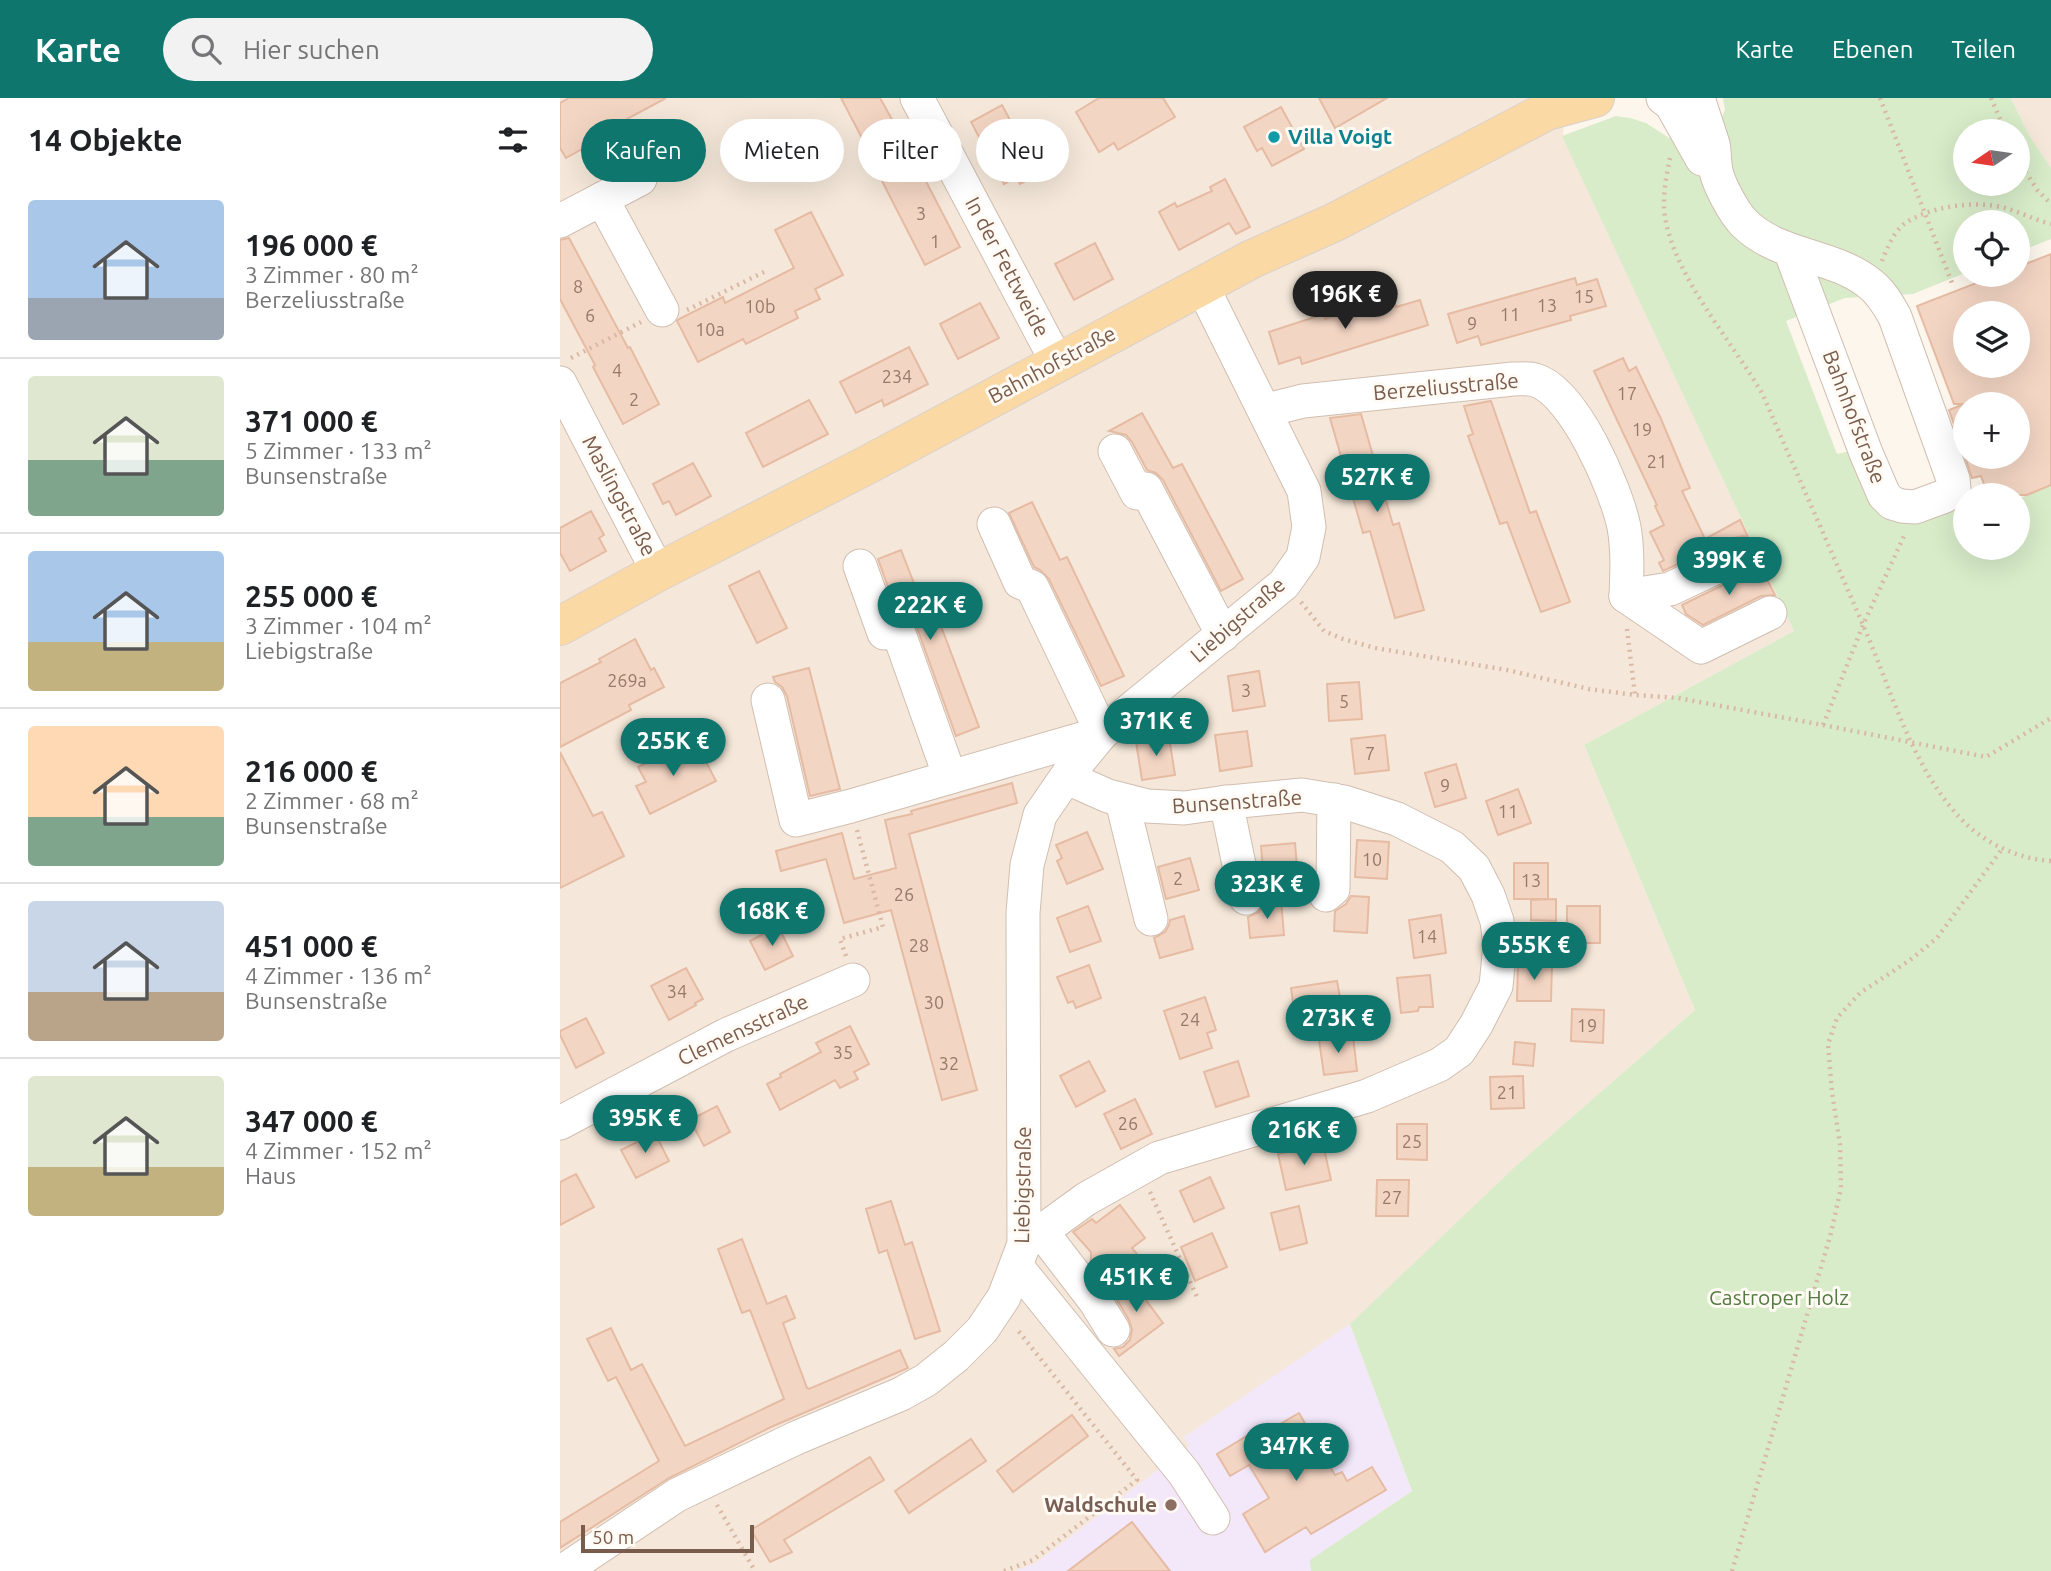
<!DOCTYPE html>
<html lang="de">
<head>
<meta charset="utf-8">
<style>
	:root { --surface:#fff; --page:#f2f2f2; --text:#202124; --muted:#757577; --line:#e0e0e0; --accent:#0f766e }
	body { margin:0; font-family:Ubuntu,sans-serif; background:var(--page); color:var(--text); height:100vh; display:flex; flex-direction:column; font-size:26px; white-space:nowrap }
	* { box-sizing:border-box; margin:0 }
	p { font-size:23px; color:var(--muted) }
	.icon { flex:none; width:38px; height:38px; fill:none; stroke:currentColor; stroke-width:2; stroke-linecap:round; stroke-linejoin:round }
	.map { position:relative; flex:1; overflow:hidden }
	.details { display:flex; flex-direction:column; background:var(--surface); width:560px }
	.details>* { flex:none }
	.banner { position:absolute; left:21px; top:21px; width:665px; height:63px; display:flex; gap:14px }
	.needle { width:46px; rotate:257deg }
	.tools { position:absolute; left:1393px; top:21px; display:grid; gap:14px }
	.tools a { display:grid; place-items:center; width:77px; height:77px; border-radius:50%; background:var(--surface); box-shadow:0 7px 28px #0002; font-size:35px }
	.scale { position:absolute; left:21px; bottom:18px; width:173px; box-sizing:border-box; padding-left:7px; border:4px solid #7a5c4d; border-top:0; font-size:19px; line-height:24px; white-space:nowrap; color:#7a5c4d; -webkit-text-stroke:5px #fffaf3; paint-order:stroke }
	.price { position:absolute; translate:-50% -60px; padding:0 16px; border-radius:24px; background:var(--accent); color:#fff; font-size:23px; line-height:46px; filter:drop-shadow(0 2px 4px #0008) }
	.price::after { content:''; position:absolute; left:50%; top:42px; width:21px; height:16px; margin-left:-10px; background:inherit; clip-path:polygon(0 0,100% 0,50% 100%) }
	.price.on { background:#222; color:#fff }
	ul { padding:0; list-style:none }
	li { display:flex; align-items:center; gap:21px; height:175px; padding:0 28px }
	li+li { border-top:2px solid var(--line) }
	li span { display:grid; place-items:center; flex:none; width:196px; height:140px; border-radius:7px; color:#555 }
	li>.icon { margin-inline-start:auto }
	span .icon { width:84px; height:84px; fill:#fffc; stroke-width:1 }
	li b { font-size:30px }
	h2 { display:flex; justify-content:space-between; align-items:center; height:84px; padding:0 28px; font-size:30px }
	.tag { padding:0 24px; border-radius:32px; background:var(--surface); box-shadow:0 7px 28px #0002; font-size:24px; line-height:63px }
	.tag.on { background:var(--accent); color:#fff }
	header { display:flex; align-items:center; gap:42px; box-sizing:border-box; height:98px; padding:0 35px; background:var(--accent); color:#fff }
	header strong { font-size:33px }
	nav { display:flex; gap:38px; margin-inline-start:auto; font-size:24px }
	.search { width:490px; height:63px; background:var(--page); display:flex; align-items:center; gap:18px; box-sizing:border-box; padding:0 24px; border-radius:38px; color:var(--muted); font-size:26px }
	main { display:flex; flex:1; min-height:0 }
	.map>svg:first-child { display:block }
	.residential { fill:#f5e8da }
	.education { fill:#f3e8fa }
	.green { fill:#d8ecc9; fill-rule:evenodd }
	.building { fill:#f3d5c3; stroke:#e6bba3; stroke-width:2; fill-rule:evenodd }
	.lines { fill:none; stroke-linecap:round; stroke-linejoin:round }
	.minor-casing { stroke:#d1beb0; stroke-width:35 }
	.major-casing { stroke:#dad1cd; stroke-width:40 }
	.path { stroke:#d9b8a5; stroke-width:4.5; stroke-dasharray:2 5; stroke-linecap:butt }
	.minor { stroke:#fff; stroke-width:33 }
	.major { stroke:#fbd9a5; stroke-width:38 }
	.culture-dot { fill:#0f9aa8; stroke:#fffaf3; stroke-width:2.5 }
	.education-dot { fill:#8d6e63; stroke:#fffaf3; stroke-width:2.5 }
	.labels { text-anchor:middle; stroke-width:6; stroke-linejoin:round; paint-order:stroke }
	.number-label { font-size:18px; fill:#987a6a }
	.culture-label { font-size:21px; font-weight:bold; fill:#0d838f; stroke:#fffaf3; text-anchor:start }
	.street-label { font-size:21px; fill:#7a5c4d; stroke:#fffaf3 }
	.park-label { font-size:21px; fill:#537a41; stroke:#fffaf3 }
	.education-label { font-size:21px; font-weight:bold; fill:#785e54; stroke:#fffaf3; text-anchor:end }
</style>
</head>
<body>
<header>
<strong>Karte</strong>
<div class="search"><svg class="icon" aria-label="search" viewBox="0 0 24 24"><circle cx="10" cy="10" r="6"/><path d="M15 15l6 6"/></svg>Hier suchen</div>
<nav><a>Karte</a><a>Ebenen</a><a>Teilen</a></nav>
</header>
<main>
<section class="details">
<h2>14 Objekte<svg class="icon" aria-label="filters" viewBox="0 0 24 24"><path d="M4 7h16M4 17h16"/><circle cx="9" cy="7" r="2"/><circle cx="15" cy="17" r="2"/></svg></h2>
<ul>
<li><span style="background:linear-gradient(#a9c7e8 70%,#9aa5b1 0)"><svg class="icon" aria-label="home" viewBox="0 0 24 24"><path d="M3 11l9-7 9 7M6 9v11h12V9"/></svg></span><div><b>196 000 €</b><p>3 Zimmer · 80 m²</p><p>Berzeliusstraße</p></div></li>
<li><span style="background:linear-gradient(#dfe7d0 60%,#7fa58c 0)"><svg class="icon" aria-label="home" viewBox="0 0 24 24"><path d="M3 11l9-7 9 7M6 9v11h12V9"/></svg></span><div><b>371 000 €</b><p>5 Zimmer · 133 m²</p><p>Bunsenstraße</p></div></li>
<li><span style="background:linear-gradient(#a9c7e8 65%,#c2b280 0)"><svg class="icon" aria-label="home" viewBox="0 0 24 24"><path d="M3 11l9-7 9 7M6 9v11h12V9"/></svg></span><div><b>255 000 €</b><p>3 Zimmer · 104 m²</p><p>Liebigstraße</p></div></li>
<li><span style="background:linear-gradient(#ffd9b3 65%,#7fa58c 0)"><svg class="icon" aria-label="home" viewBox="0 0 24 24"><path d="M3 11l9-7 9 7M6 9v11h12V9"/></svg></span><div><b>216 000 €</b><p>2 Zimmer · 68 m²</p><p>Bunsenstraße</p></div></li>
<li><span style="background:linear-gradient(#c9d6e8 65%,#b9a48a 0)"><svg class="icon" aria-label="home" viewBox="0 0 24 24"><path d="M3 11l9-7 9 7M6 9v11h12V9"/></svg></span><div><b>451 000 €</b><p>4 Zimmer · 136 m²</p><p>Bunsenstraße</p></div></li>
<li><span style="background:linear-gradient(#dfe7d0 65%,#c2b280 0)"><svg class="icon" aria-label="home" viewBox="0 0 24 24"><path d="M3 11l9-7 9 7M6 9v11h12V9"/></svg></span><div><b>347 000 €</b><p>4 Zimmer · 152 m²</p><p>Haus</p></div></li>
</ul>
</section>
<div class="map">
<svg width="1491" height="1473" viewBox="0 0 1491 1473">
	<rect width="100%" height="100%" fill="#fdf6ec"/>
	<g class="residential">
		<polygon points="0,0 1006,0 1003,38 1234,533 1024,647 1135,912 958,1066 751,1462 751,1473 0,1473"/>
		<polygon points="1451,0 1491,0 1491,70 1469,37"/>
	</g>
	<polygon class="education" points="790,1226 852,1393 751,1462 751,1473 455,1473 476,1465 629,1348 624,1339"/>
	<path class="green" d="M1163,0H1451L1469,37L1491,70V141L1458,154V124H1405V175L1353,196L1285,200L1226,223L1277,356L1294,352L1313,402L1405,401V450H1458V401L1491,387V1473H751L750,1462L852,1393L790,1226L958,1066L1135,912L1024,647L1234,533L1002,38L1056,18L1070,20L1086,25L1109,40L1158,27L1165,12ZM1405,33H1458V86H1405Z"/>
	<g class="building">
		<polygon points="9,0 106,0 52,29 54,33 6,60 0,50 0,5"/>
		<polygon points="281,0 320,0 357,66 400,149 365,167 322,83 324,82"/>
		<polygon points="539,0 603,0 615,19 558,52 554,45 539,54 516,14"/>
		<polygon points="759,0 827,0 775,30"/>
		<polygon points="442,7 479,76 460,86 456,79 444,86 411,24"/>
		<polygon points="721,9 744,51 712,68 702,50 697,53 684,29"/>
		<polygon points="665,81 690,129 676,136 669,125 619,152 599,114 615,105 617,109 652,93 650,89"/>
		<polygon points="251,114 283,177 255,191 260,201 235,213 238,220 186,246 183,241 138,264 117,223 119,221 163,199 165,205 234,170 215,132"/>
		<polygon points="9,140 68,250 70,249 99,306 63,326 33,269 35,267 0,201 0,142"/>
		<polygon points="535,145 553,181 514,202 495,166"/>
		<path d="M1491,156V387L1467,397H1428L1421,378L1412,380L1405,359H1458V306H1405V358L1389,312L1404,306H1394L1357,208L1437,177H1458V169ZM1405,215H1458V268H1405Z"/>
		<polygon points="1015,180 1017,187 1037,181 1046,208 1010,218 1011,222 921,247 918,238 897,245 888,216"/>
		<polygon points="834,202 836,209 860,202 868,227 742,266 740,259 719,266 709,234 764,216 765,221 799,210 800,213"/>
		<polygon points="420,205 439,240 398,261 380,226"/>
		<polygon points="349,249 368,286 324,308 322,302 296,315 280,284"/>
		<polygon points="1063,260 1069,273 1076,269 1101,321 1130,390 1122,393 1145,441 1180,422 1188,439 1183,438 1174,440 1103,473 1099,465 1104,462 1090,434 1104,427 1095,408 1097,407 1034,273"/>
		<polygon points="249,302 268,336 203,369 186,335"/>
		<polygon points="931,303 970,415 976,413 1010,504 981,514 947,424 940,426 908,338 913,336 904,308"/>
		<polygon points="582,315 613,370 622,366 683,481 661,493 603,382 596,375 587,372 572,344 566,337 549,333"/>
		<polygon points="801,316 833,427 839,425 864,512 835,520 810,433 803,435 770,320"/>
		<polygon points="133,365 151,398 116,417 109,403 103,406 93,386"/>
		<polygon points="472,404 500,462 507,459 564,578 541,588 489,481 480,472 474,469 449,415"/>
		<polygon points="31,413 44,437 39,440 46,453 10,473 0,455 0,430"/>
		<polygon points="341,452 364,511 373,507 419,629 396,638 355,524 349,515 336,511 318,461"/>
		<polygon points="1199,466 1215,497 1201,498 1143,527 1126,516 1122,507 1190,474"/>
		<polygon points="199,473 227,530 197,545 169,488"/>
		<polygon points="75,541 91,572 94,570 104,589 69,607 71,612 0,649 0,585 41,564 39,561"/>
		<polygon points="249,570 280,691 250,698 227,598 222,589 215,584 213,579"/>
		<polygon points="699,573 705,608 673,613 668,578"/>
		<polygon points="799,584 802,621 769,623 767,586"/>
		<polygon points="687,633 692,668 660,673 655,637"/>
		<polygon points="825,637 829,672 795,676 791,641"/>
		<polygon points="609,639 615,677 582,682 576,644"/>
		<polygon points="125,646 132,661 142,656 156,683 90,716 76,688 86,684 78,669"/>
		<polygon points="0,654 33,718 42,714 64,758 0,790"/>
		<polygon points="896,666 906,700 875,709 865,675"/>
		<polygon points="452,685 457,705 349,736 417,992 382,1002 331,812 284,825 266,761 221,773 216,753 282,735 294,781 336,770 325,722 352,716 351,713"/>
		<polygon points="958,691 971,725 938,737 926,703"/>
		<polygon points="527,734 543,771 507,786 497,763 502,760 496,747"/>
		<polygon points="797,742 829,744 827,781 795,779"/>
		<polygon points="735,745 738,781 704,784 701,748"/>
		<polygon points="630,760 639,792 606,801 598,769"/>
		<rect x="954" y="765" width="34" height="36"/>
		<polygon points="791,798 809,799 807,835 774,833 775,813 786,806"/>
		<polygon points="996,801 996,823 971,822 971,802"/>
		<polygon points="721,802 724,837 690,840 688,819 699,814 704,804"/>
		<polygon points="528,808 541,843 510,854 497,820"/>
		<rect x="1007" y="808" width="33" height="37"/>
		<polygon points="881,817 886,855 854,860 849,822"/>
		<polygon points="624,818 633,851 600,860 594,840 605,834 609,827 610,822"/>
		<polygon points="218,828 233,858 205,872 190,843"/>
		<polygon points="958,864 992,866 991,903 957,903"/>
		<polygon points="529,867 541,900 516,910 513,903 508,905 497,879"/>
		<polygon points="126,870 143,901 135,905 136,907 109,922 91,888"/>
		<polygon points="870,877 873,909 859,909 858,913 841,915 837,880"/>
		<polygon points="777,883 781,905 734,912 731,890"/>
		<polygon points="645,899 656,932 647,935 652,950 620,961 604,913"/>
		<polygon points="1012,911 1044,912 1043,945 1011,943"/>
		<polygon points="26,920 44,955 16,970 0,937 0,933"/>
		<polygon points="290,928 309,966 294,974 298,981 280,990 275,982 220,1012 207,986 221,979 220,976 261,954 256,945"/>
		<polygon points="793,938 797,973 764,977 759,942"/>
		<polygon points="955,944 975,946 973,968 953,966"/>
		<polygon points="529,963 545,993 516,1009 500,978"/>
		<polygon points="678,963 689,998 656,1009 644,974"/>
		<polygon points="963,978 964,1010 931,1011 930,979"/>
		<polygon points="575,1001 592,1036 561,1051 544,1016"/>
		<polygon points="157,1008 170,1034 144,1048 130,1022"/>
		<polygon points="837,1026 867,1026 867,1062 837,1061"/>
		<polygon points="95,1035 109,1063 76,1080 61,1052"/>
		<polygon points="763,1046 771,1082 726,1092 718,1056"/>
		<polygon points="16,1076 34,1109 0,1127 0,1084"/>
		<polygon points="650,1079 664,1110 634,1124 620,1093"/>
		<polygon points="817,1082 849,1082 848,1118 816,1118"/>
		<polygon points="331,1103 345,1147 352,1144 380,1233 355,1241 327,1152 319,1155 306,1111"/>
		<polygon points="560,1107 585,1140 572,1150 577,1156 550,1176 545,1170 535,1168 531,1163 531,1154 513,1134 532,1121 536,1125"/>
		<polygon points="739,1108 747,1145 720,1152 711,1115"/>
		<polygon points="652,1135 667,1169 635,1183 621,1149"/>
		<polygon points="182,1141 207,1206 226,1198 235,1220 223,1225 247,1290 249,1291 340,1252 348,1270 211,1329 109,1380 0,1450 0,1424 99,1363 56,1279 48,1283 27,1241 51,1230 71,1272 82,1266 125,1348 224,1301 190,1212 182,1215 158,1151"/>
		<polygon points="571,1182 603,1225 559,1258 554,1251 563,1249 570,1242 572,1231 569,1222 553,1195"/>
		<polygon points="739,1315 775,1377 782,1374 787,1383 812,1369 826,1392 751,1436 746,1429 705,1454 683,1416 709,1400 689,1367 670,1378 657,1356 695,1333 698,1339"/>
		<polygon points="512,1317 528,1338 453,1394 437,1373"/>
		<polygon points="411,1341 426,1363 349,1415 335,1393"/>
		<polygon points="310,1359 324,1382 224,1442 232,1454 210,1464 191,1432"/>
		<polygon points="572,1424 610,1473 508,1473"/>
	</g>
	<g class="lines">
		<g class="minor-casing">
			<g id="minor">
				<polyline points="357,0 497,264"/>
				<polyline points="1103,0 1111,6 1142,61"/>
				<path d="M1138,0C1143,15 1148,31 1153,46C1155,55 1154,64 1156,73C1159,87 1174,115 1184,125C1218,159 1272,156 1309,185C1321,194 1328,206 1335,219L1393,381L1394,390L1385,398L1355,409L1342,408L1332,405L1324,397L1306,355L1230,152"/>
				<polyline points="42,101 102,212"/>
				<polyline points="0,123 80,81"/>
				<polyline points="0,285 98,474"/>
				<path d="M706,315L715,310L743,303L953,281C960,281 969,280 975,282C1014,293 1056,391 1064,429C1068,452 1067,475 1066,498"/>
				<polyline points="555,353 577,395 586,391 663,537"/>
				<polyline points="434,426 460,484 472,489 542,635"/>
				<polyline points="300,468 324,535 337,530 390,679"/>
				<polyline points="1066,498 1141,549 1210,515"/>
				<polyline points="1066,498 1110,491 1182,457"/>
				<polyline points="208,602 236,722 291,708 542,635"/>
				<polyline points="562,703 591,821"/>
				<polyline points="666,704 686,800"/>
				<polyline points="766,797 773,791 774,702"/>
				<polyline points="0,1025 166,937 293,882"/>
				<polyline points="482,1134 535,1203 553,1232"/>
				<polyline points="464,1146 526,1101 599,1060 807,998 879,967 899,953 916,927 936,888 940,847 937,823 928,797 914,770 892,749 837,721 784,704 742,697 660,705 624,710 587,708 548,698 521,686 509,675"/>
				<polyline points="457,1169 624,1375 653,1420"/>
				<polyline points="3,1473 117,1397 236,1340 341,1296 366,1282 396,1258 422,1232 444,1199 464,1146 463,815 467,767 480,717 509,675 542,635 724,486 743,459 749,429 744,393 642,188"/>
			</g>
		</g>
		<g class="major-casing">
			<polyline id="major" points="0,528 98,474 309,366 692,161 775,124 987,13 1035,0"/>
		</g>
		<g class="path">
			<polyline points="1320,0 1392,185"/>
			<polyline points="1431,0 1445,33"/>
			<path d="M1110,60C1106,79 1102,99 1105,119C1115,180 1172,243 1203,297C1236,374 1270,450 1303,527C1332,593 1352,672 1405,725C1428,747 1460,761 1491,763"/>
			<polyline points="1458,62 1478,93 1491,106"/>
			<path d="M1322,163C1327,151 1333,135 1344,126C1370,108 1415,102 1445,110C1460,114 1475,122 1491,126"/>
			<polyline points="127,212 204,174"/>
			<polyline points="11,260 81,224"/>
			<polyline points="741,504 764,533 783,541 815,550 947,572 1029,591 1075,597 1118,600 1263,627 1303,527 1345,436"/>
			<polyline points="1067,531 1075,597"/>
			<polyline points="1263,627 1426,659 1491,620"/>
			<polyline points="286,858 280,841 323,829 297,732"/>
			<polyline points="590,1094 637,1199"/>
			<polyline points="157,1407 195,1473"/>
			<polyline points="444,1473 473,1462 577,1382 456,1230"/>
			<polyline points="1172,1473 1271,1135 1281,1090 1280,1046 1272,994 1268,946 1277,920 1300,895 1350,862 1377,840 1442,751"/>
		</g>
		<use href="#minor" class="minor"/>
		<use href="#major" class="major"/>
	</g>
	<circle class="culture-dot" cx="714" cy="39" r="7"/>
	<circle class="education-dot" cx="611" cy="1407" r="7"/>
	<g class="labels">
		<g class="number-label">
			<text x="361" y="122">3</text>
			<text x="375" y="150">1</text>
			<text x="18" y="195">8</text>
			<text x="1024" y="205">15</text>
			<text x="987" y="214">13</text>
			<text x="200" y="215">10b</text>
			<text x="950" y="223">11</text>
			<text x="30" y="224">6</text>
			<text x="912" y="232">9</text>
			<text x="150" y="238">10a</text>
			<text x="57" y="279">4</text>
			<text x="337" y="285">234</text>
			<text x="1067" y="302">17</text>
			<text x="74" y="308">2</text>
			<text x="1082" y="338">19</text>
			<text x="1097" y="370">21</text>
			<text x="67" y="589">269a</text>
			<text x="686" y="599">3</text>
			<text x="784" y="610">5</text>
			<text x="810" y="662">7</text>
			<text x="885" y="694">9</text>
			<text x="948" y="720">11</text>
			<text x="812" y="768">10</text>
			<text x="618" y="787">2</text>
			<text x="971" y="789">13</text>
			<text x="344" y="803">26</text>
			<text x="867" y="845">14</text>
			<text x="359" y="854">28</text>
			<text x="117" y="900">34</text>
			<text x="374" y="911">30</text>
			<text x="630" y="928">24</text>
			<text x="1027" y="934">19</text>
			<text x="283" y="961">35</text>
			<text x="389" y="972">32</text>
			<text x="947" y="1001">21</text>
			<text x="568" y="1032">26</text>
			<text x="852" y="1050">25</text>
			<text x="832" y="1106">27</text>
		</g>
		<g class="culture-label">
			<text x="728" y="46">Villa Voigt</text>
		</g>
		<g class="street-label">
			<text transform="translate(447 169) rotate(62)" y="7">In der Fettweide</text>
			<text transform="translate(492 267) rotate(-28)" y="7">Bahnhofstraße</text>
			<text transform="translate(886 289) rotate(-5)" y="7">Berzeliusstraße</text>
			<text transform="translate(1294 319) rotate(69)" y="7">Bahnhofstraße</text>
			<text transform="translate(59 398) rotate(62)" y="7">Maslingstraße</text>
			<text transform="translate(678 522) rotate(-41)" y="7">Liebigstraße</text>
			<text transform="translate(677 704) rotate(-4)" y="7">Bunsenstraße</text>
			<text transform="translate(183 932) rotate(-25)" y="7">Clemensstraße</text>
			<text transform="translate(463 1087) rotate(-89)" y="7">Liebigstraße</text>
		</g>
		<g class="park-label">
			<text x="1219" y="1207">Castroper Holz</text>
		</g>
		<g class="education-label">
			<text x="597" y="1414">Waldschule</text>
		</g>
	</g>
</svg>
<div class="tools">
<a><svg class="needle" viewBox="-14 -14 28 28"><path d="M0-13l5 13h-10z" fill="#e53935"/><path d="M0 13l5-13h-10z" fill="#757577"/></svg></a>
<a><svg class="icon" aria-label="locate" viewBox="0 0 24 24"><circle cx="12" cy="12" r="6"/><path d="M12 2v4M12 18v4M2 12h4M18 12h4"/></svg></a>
<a><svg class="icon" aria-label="layers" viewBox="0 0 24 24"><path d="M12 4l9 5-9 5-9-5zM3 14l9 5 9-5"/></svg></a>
<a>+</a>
<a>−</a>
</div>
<div class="scale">50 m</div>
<b class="price on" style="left:785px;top:233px">196K €</b>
<b class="price" style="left:817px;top:416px">527K €</b>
<b class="price" style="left:1169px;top:499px">399K €</b>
<b class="price" style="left:370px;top:544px">222K €</b>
<b class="price" style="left:596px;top:660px">371K €</b>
<b class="price" style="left:113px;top:680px">255K €</b>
<b class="price" style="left:707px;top:823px">323K €</b>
<b class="price" style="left:212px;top:850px">168K €</b>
<b class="price" style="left:974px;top:884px">555K €</b>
<b class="price" style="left:778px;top:957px">273K €</b>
<b class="price" style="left:85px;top:1057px">395K €</b>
<b class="price" style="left:744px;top:1069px">216K €</b>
<b class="price" style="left:576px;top:1216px">451K €</b>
<b class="price" style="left:736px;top:1385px">347K €</b>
<div class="banner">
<a class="tag on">Kaufen</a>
<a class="tag">Mieten</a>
<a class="tag">Filter</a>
<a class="tag">Neu</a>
</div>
</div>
</main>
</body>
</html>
